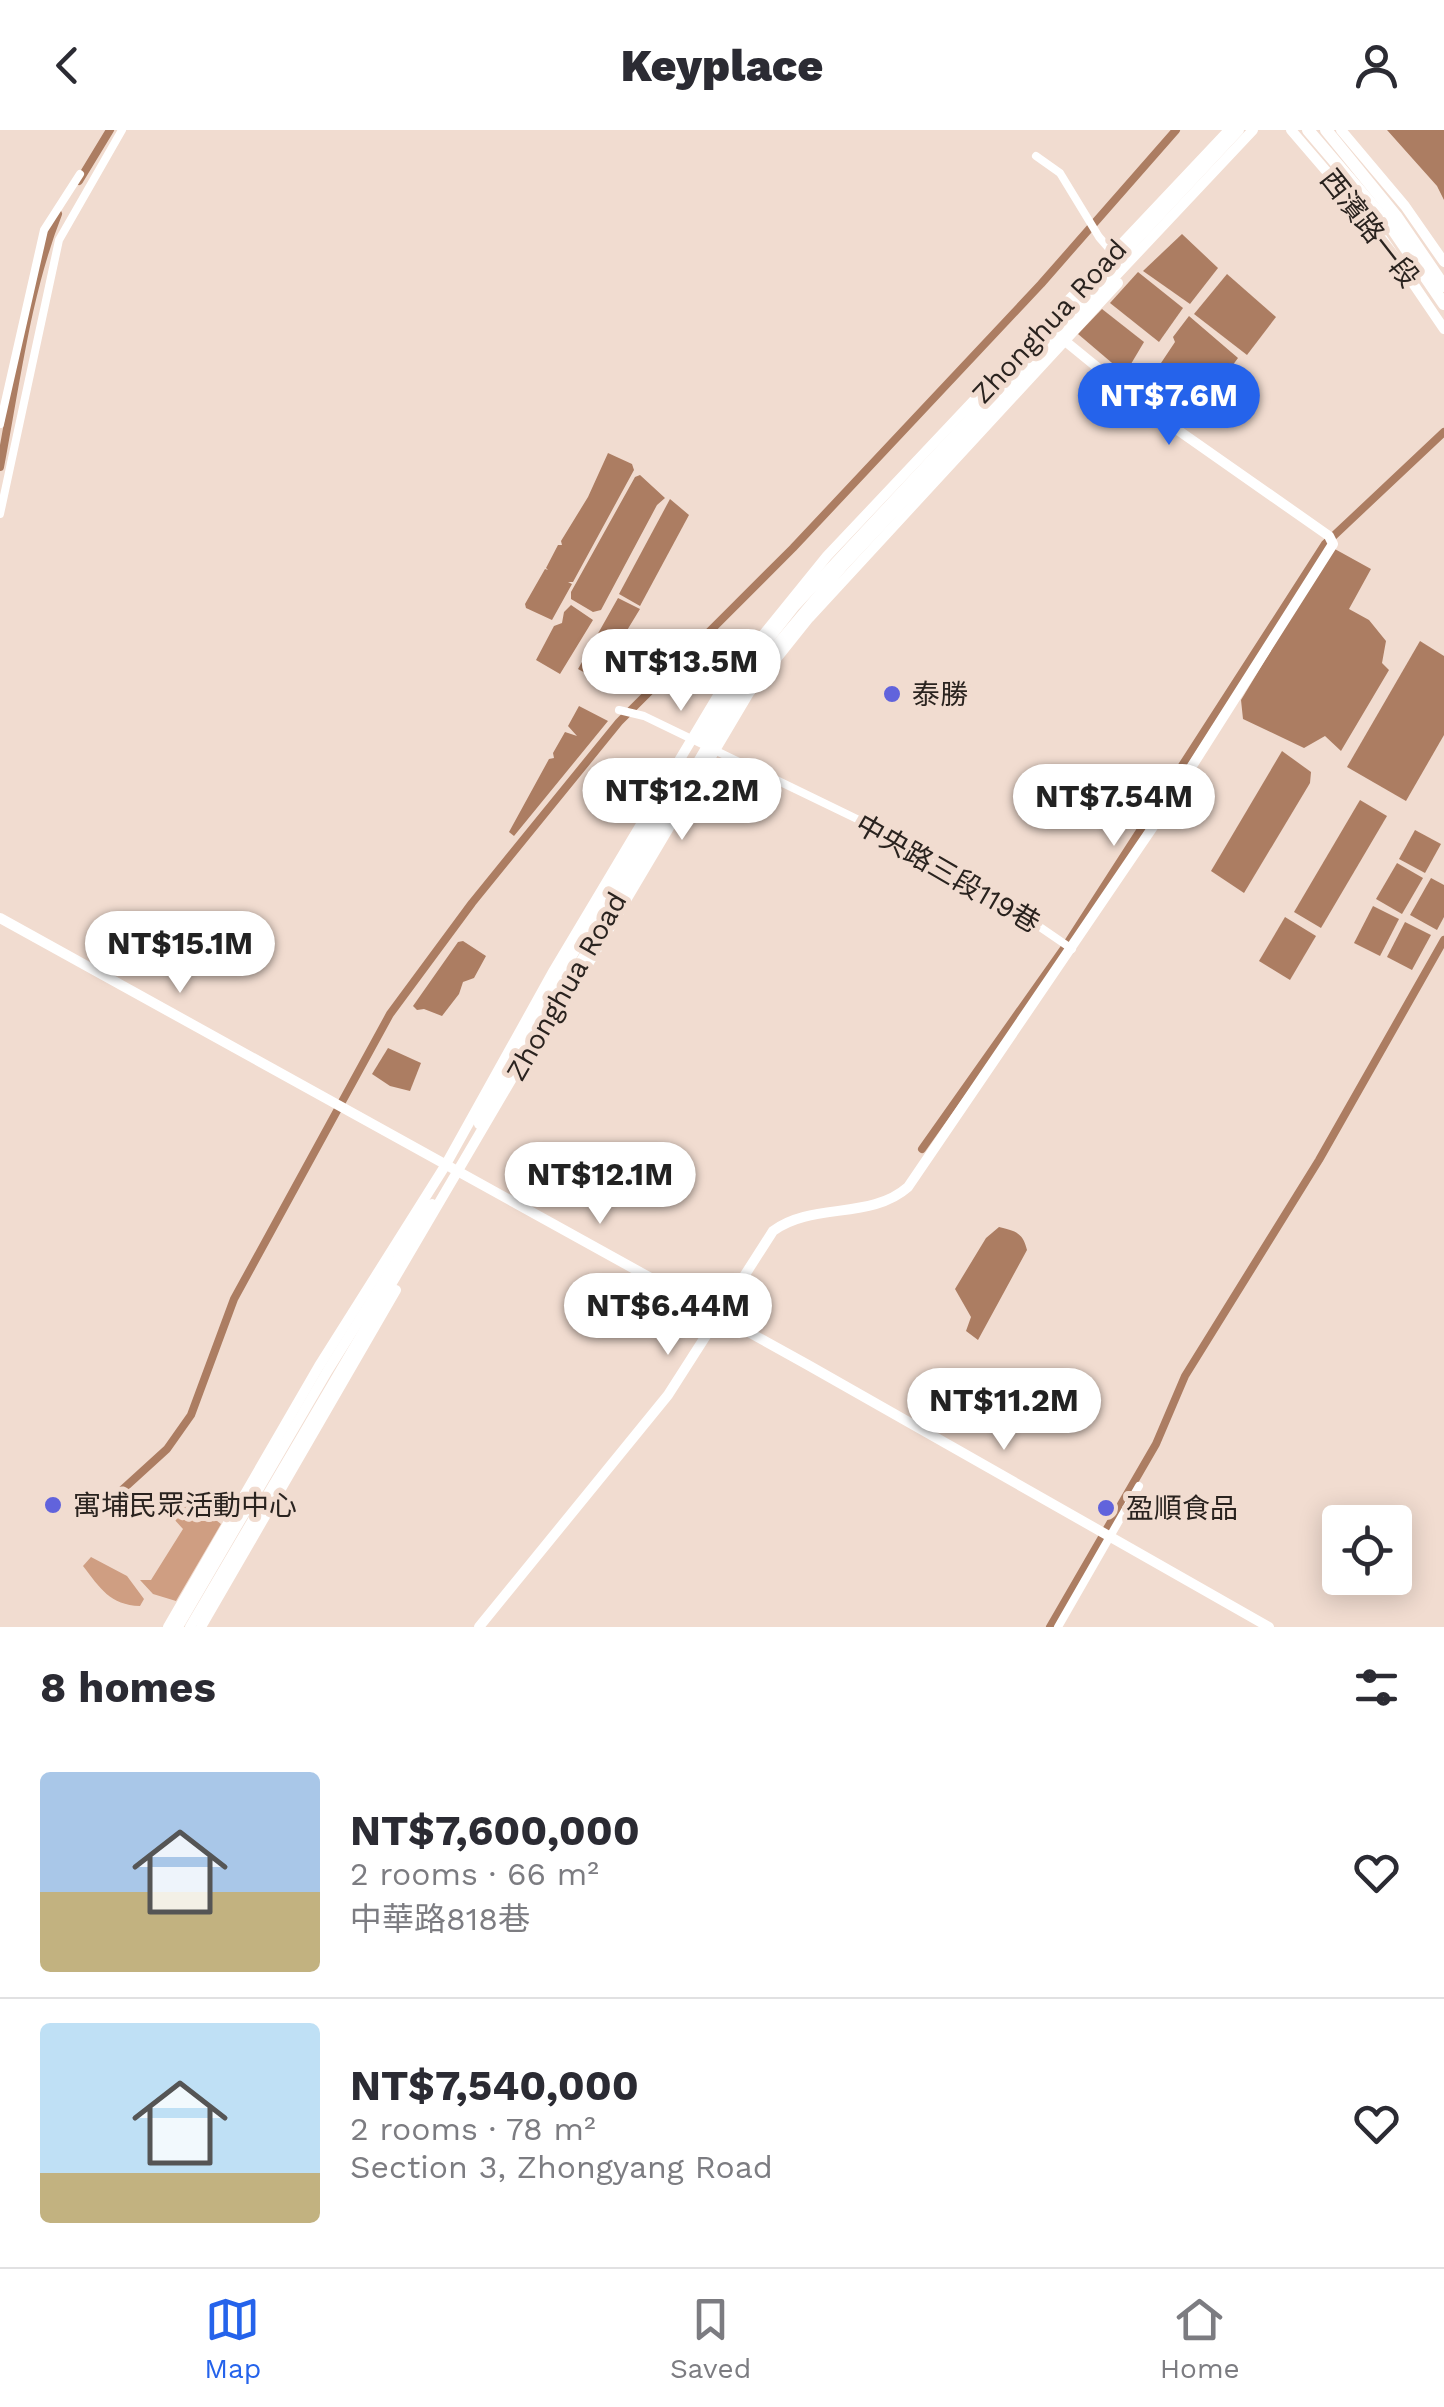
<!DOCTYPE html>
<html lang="en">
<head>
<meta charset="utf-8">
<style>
	:root { --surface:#fff; --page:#f7f7f7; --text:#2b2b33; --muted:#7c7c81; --line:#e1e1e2; --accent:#2563eb }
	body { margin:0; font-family:"Work Sans","Noto Sans TC",sans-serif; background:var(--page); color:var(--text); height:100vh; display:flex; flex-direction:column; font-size:38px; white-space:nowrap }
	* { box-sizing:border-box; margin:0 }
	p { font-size:32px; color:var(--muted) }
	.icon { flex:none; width:55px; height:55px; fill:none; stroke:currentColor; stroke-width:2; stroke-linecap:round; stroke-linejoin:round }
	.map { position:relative; height:1497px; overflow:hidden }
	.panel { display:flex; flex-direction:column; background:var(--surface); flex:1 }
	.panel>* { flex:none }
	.tools { position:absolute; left:1322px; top:1375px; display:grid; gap:20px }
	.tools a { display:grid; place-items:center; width:90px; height:90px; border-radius:10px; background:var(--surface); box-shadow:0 5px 25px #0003; font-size:50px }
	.price { position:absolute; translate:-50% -85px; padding:0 22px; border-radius:35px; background:#fff; color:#222; font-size:32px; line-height:65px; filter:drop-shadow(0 2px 5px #0008) }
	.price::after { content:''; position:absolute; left:50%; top:60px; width:30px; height:22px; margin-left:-15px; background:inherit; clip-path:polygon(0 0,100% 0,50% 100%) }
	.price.active { background:var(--accent); color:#fff }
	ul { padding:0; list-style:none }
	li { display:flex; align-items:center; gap:30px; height:250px; padding:0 40px }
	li+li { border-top:2px solid var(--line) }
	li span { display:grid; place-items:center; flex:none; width:280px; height:200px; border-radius:10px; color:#555 }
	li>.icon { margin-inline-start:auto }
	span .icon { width:120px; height:120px; fill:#fffc; stroke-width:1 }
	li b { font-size:42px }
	h2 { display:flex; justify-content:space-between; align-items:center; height:120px; padding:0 40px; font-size:42px }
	header { display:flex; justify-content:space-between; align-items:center; height:130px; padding:0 40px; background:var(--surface); font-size:45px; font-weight:800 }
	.menu { display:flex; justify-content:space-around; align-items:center; height:140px; border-top:2px solid var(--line); background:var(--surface); font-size:28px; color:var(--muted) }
	.menu a { display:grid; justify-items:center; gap:5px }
	.menu .active { color:var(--accent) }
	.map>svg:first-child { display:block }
	.forest { fill:#cf9e82 }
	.water { fill:#ac7d62 }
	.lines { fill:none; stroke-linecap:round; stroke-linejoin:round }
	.canal { stroke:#ac7d62; stroke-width:8 }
	.street { stroke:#fff; stroke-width:8 }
	.secondary { stroke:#fff; stroke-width:10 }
	.highway { stroke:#fff; stroke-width:12 }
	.poi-dot { fill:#6163dc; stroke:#f1dcd0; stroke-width:4 }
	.labels { text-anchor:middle; stroke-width:10; stroke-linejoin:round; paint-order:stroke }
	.street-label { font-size:28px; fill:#2a231f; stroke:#f1dcd0 }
	.poi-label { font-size:28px; fill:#2a231f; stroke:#f1dcd0; text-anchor:start }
</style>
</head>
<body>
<header><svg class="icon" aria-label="back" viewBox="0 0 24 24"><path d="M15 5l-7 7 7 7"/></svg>Keyplace<svg class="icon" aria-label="person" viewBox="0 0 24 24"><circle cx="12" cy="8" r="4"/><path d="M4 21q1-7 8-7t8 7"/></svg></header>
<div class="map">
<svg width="1444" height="1497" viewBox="0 0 1444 1497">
	<rect width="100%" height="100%" fill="#f1dcd0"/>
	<g class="forest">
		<polygon points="208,1360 213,1364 204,1381 221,1394 176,1471 153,1464 140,1450 151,1450 183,1399 163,1377 172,1364 197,1374"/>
		<path d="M91,1427L127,1446L144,1469L140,1476C110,1475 100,1458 83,1436Z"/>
	</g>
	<g class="water">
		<polygon points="1387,0 1444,0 1444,70 1437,56"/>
		<polygon points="1182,104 1218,138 1190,174 1143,141"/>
		<polygon points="1138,142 1183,178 1159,212 1110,173"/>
		<polygon points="1227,144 1276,187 1247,225 1194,184"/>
		<polygon points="1102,179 1144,212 1125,244 1078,204"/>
		<polygon points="1189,186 1238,228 1200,279 1157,239 1175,212 1173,207"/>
		<polygon points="608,323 632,334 634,340 573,452 568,452 572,454 552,490 526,478 525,474 545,439 548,440 546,438 558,415 562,415 561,411 588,367"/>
		<polygon points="640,345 665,368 657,375 601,480 593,482 571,469 571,462 635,347"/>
		<polygon points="670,369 689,385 640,476 619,464"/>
		<polygon points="1333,418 1371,439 1349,479 1369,490 1386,511 1382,533 1389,540 1341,621 1325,606 1304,618 1243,589 1241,570"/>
		<polygon points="618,468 640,479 615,520 611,521 612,526 602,545 594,548 578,539"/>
		<polygon points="571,475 593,490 560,544 536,530 554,496 562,493 564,482"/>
		<polygon points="1420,511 1444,526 1444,605 1406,671 1347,637"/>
		<polygon points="579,576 608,591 514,706 509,702 549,629 554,628 553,623 565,602 577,606 568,596"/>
		<polygon points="1282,621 1311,642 1310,653 1244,763 1211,741"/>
		<polygon points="1360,670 1387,686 1321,798 1294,782"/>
		<polygon points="1415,700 1441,714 1425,743 1399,729"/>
		<polygon points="1397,733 1423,748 1402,784 1376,769"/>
		<polygon points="1431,748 1444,755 1444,787 1437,800 1410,785"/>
		<polygon points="1373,776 1399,789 1380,826 1354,813"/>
		<polygon points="1285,787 1316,806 1290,850 1259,831"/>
		<polygon points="1405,792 1431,805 1412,840 1387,827"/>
		<polygon points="463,811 486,826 474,848 463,852 459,864 442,886 424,879 417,880 413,876 458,812"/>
		<polygon points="388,918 421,933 410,961 390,956 372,944"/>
		<path d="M999,1097C1016,1101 1023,1103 1027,1120L978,1210L966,1201L971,1187L955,1159L986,1108Z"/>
	</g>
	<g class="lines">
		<g class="canal">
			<polyline points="79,51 110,0"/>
			<path d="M0,337C16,253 27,163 58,84"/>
			<polyline points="922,1019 1067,814 1325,414 1444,302"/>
			<polyline points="111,1370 167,1319 191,1285 234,1169 390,884 472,773 619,592 793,418 1041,154 1176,0"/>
			<polyline points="1050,1497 1156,1314 1185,1246 1319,1030 1444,810"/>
		</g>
		<g class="street">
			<polyline points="1036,26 1060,43 1099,107 1113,123"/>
			<polyline points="0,294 44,100 80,44"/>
			<polyline points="0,384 59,110 122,0"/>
			<polyline points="619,580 644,586 857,689 1005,773 1072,819"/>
			<polyline points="1058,1497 1139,1356"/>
		</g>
		<g class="secondary">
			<polyline points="1291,0 1376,99 1444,199"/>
			<polyline points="1341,0 1405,76 1444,132"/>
			<polyline points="702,609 736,551 795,476 1239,0"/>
			<polyline points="0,788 808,1235 1269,1497"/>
			<polyline points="521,947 749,563 809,488 1118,153"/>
			<polyline points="479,994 561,844 681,645"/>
			<polyline points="168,1497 319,1236 445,1036 554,840 729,547 827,426 1229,0"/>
			<polyline points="178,1497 328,1240 432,1074"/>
			<polyline points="190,1497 743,555 843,436 1253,0"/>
			<polyline points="201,1497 396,1160"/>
			<path d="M479,1497L668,1265L773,1101C812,1072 871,1090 908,1057L1159,688L1333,414L1329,406L1152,282L1065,211L1062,206"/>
		</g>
		<g class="highway">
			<polyline points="1308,0 1394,101 1444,174"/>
			<polyline points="1326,0 1396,86 1444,156"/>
		</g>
	</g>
	<g class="poi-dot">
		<circle cx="892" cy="564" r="10"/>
		<circle cx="53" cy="1375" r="10"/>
		<circle cx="1106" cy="1378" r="10"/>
	</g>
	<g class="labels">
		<g class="street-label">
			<text transform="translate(1370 98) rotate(52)" y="10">西濱路一段</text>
			<text transform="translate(1049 191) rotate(-47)" y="10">Zhonghua Road</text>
			<text transform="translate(948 743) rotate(30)" y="10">中央路三段119巷</text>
			<text transform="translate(566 856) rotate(-60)" y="10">Zhonghua Road</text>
		</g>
		<g class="poi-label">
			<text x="912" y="574">泰勝</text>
			<text x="73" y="1385">寓埔民眾活動中心</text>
			<text x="1126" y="1388">盈順食品</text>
		</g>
	</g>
</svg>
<div class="tools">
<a><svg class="icon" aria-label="locate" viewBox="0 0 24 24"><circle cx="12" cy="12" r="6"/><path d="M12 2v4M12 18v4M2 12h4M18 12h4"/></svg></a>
</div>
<b class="price active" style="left:1169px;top:318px">NT$7.6M</b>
<b class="price" style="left:681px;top:584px">NT$13.5M</b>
<b class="price" style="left:682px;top:713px">NT$12.2M</b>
<b class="price" style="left:1114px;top:719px">NT$7.54M</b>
<b class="price" style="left:180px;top:866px">NT$15.1M</b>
<b class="price" style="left:600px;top:1097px">NT$12.1M</b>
<b class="price" style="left:668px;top:1228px">NT$6.44M</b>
<b class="price" style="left:1004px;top:1323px">NT$11.2M</b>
</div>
<section class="panel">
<h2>8 homes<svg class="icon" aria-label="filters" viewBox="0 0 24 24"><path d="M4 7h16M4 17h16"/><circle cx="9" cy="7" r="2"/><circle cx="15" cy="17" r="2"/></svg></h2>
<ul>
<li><span style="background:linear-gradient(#a9c7e8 60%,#c2b280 0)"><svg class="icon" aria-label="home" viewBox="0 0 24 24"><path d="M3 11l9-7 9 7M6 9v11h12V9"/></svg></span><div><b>NT$7,600,000</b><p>2 rooms · 66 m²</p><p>中華路818巷</p></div><svg class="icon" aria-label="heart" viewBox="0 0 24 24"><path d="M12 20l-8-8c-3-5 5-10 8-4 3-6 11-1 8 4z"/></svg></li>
<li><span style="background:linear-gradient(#bfe0f5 75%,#c2b280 0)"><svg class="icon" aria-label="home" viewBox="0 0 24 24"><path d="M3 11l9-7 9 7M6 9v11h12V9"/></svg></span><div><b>NT$7,540,000</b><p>2 rooms · 78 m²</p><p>Section 3, Zhongyang Road</p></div><svg class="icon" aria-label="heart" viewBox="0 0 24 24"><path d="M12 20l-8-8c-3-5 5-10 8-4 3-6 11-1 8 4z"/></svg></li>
</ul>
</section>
<nav class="menu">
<a class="active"><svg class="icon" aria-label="map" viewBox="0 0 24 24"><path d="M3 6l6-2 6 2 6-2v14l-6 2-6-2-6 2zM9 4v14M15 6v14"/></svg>Map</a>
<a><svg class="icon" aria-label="saved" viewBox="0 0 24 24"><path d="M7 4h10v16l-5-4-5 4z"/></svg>Saved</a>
<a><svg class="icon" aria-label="home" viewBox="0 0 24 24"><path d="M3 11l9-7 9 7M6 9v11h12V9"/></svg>Home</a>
</nav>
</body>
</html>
